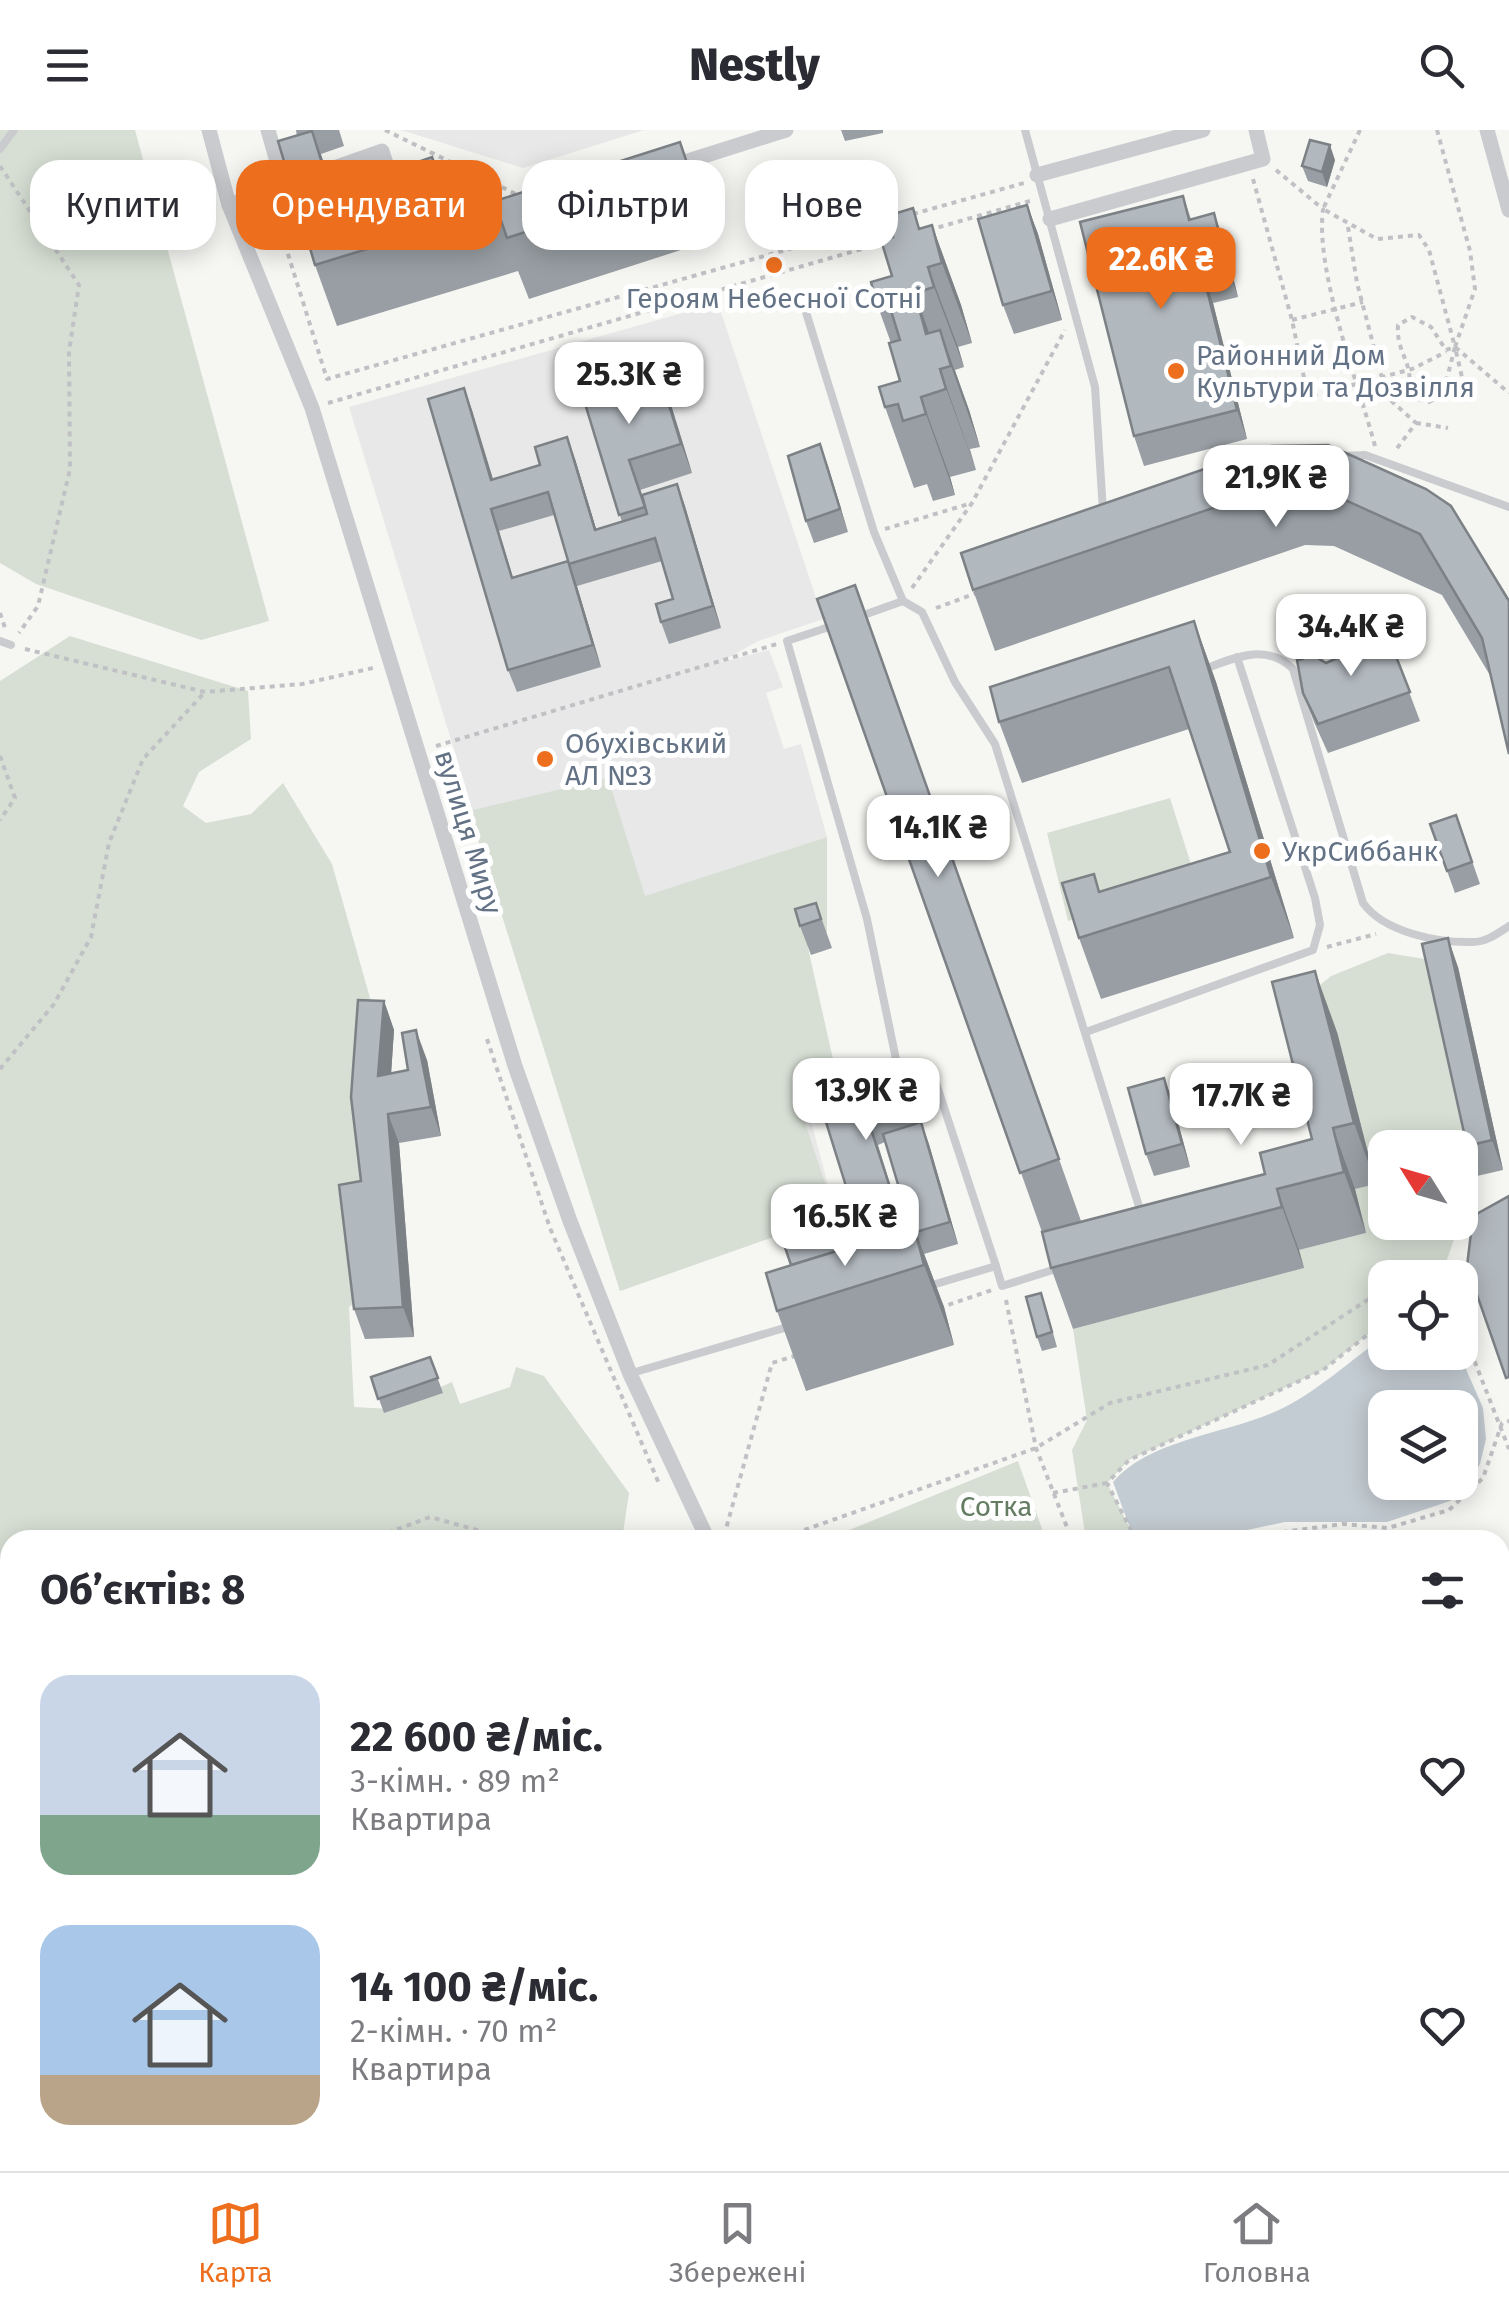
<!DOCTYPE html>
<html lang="uk">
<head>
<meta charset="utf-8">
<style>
	:root { --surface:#fff; --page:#f2f2f3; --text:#2b2b33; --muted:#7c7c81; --line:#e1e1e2; --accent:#ed6f1e }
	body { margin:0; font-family:"Fira Sans",sans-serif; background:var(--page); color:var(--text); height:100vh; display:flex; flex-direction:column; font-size:38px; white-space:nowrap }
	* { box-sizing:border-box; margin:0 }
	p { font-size:32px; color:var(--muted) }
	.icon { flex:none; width:55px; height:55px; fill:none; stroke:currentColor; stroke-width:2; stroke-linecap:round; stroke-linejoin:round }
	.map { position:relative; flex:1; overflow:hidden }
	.side { position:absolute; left:0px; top:1400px; width:1510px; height:642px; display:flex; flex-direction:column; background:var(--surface); border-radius:30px 30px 0 0; box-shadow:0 5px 25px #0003 }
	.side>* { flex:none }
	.guide { position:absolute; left:30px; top:30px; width:1000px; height:90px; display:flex; gap:20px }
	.needle { width:65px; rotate:307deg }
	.controls { position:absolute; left:1368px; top:1000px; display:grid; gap:20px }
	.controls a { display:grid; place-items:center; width:110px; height:110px; border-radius:20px; background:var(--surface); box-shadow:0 5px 25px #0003; font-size:50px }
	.price { position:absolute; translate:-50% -85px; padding:0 22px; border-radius:20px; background:#fff; color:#222; font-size:32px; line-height:65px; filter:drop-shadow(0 2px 5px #0008) }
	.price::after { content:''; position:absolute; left:50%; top:60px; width:30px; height:22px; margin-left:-15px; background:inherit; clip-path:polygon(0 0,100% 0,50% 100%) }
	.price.active { background:var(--accent); color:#fff }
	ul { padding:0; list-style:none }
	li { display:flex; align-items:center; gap:30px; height:250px; padding:0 40px }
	li span { display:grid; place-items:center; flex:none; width:280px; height:200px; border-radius:30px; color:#555 }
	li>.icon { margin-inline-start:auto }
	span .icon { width:120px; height:120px; fill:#fffc; stroke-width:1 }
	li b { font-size:42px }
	h2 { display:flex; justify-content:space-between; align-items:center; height:120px; padding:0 40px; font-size:42px }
	.tag { padding:0 35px; border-radius:30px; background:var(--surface); box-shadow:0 5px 25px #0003; font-size:35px; line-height:90px }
	.tag.active { background:var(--accent); color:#fff }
	header { display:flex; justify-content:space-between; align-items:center; height:130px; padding:0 40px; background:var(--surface); font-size:45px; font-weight:800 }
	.tabs { display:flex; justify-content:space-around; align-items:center; height:140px; border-top:2px solid var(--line); background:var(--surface); font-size:28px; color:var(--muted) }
	.tabs a { display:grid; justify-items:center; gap:5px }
	.tabs .active { color:var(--accent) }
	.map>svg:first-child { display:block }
	.built { fill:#e7e8e7 }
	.green { fill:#d7dfd4 }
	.water { fill:#c4ccd3; fill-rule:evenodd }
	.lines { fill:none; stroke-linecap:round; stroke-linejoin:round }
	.stream { stroke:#c4ccd3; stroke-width:6 }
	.path { stroke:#c0c1c4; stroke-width:4; stroke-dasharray:5 5; stroke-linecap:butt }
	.lane { stroke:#c9cbcf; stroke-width:8 }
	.street { stroke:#c9cbcf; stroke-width:15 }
	.wall { fill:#989ea3; fill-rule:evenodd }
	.shaded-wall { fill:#7c8185 }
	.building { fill:#b1b8be; stroke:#7c8185; stroke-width:2.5 }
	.poi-dot { fill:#ed6f1e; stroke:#fff; stroke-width:4 }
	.labels { text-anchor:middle; stroke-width:10; stroke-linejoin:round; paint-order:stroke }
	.poi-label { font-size:28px; fill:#647286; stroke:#fff; text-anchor:start }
	.street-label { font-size:28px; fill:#647286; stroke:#fff }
	.park-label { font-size:28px; fill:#647d63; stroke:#fff }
</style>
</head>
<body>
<header><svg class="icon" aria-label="menu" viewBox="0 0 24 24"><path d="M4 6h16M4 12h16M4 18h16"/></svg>Nestly<svg class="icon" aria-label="search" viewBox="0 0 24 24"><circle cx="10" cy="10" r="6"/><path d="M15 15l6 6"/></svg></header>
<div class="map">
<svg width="1509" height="2041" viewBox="0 0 1509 2041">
	<rect width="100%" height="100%" fill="#f6f7f3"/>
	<g class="built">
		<polygon points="401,0 644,0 523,38"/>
		<polygon points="718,173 823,489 758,511 719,533 769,520 783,557 766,563 784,619 801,614 827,707 766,727 835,938 803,961 836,1085 620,1161 349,277"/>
		<polygon points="1509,1790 1509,2007 1500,2010 1500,1792"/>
		<polygon points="1347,2033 1429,2033 1402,2041 1351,2041"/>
	</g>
	<g class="green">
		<polygon points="0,0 135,0 269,491 201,510 36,454 0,433"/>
		<polygon points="70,506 248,561 251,609 199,642 183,676 206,693 251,684 283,653 332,734 376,889 354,1173 349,1177 354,1277 391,1279 452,1252 460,1274 510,1257 516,1237 544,1246 629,1363 622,1410 10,1410 10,2032 704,2033 701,2041 0,2041 0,551"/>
		<polygon points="608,648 645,766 827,707 827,802 806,809 835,938 803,961 806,996 836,1085 620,1161 469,681"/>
		<polygon points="1170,668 1197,753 1068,791 1047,703"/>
		<polygon points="1388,823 1425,829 1433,843 1477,1046 1460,1092 1460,1018 1385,1018 1385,1092 1460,1092 1441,1147 1385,1148 1385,1191 1323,1240 1129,1330 1107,1353 1136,1410 1086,1410 1072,1320 1087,1290 1073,1199 1303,1138 1299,1120 1366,1103 1355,1059 1376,1053 1337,903 1310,863 1331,846"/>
		<polygon points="1018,1331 1046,1410 825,1410"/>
	</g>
	<path class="water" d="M1385,1206V1222L1459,1223L1483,1278L1486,1309L1480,1334L1467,1357L1450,1371L1387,1392H1285L1200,1410H1141L1130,1398L1113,1352C1150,1308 1231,1304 1283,1278C1319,1260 1352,1229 1385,1206ZM1385,1278H1460V1352H1385Z"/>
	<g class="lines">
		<polyline class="stream" points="542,2041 546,2036"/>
		<g class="path">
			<polyline points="385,0 520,66"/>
			<path d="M1360,0L1323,79L1377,109L1419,105L1429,120L1455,217L1443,264L1429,272L1417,269L1409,258C1413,231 1396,223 1398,195L1412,187L1431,197L1446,220L1455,217L1509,263"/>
			<polyline points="1437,0 1470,121 1475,159 1455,217 1467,269"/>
			<polyline points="0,36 79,155 69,222 70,339 38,476 19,503"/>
			<path d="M1276,40L1323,79C1315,142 1358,252 1375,316"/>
			<polyline points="1253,49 1292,190 1308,267 1412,239 1446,222"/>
			<polyline points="273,76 327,249 889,91"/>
			<polyline points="913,84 1024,53"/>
			<polyline points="1348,97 1357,153 1387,267 1416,293 1395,321"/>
			<polyline points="929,100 1030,71"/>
			<polyline points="1292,190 1363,172"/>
			<polyline points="328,273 886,112"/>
			<polyline points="1416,293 1448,298"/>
			<polyline points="885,399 972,373"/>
			<polyline points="912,458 972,373 1065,200"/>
			<polyline points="936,478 979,462"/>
			<polyline points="0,483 6,501"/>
			<polyline points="25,519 205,562 302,554 373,538"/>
			<polyline points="436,616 777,514"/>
			<polyline points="0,626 15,668 0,690"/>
			<polyline points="1327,817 1376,804"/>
			<polyline points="487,909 550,1098 660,1356"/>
			<polyline points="0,939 54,874 91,807 109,713 143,629 205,562"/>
			<polyline points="1460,1148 1470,1130"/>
			<polyline points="1006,1170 1036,1318 1072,1410"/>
			<polyline points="939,1178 992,1160"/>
			<polyline points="1460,1194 1509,1319"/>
			<polyline points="1053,1363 1107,1353"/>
			<polyline points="724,1406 772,1233 798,1225"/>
			<polyline points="369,1410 430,1387 513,1410"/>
			<polyline points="776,1410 1036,1318 1110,1273 1268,1235 1375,1165 1385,1163"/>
			<polyline points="1136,1410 1107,1353 1129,1330 1323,1240 1385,1191"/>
			<polyline points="1223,1410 1343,1394 1388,1398 1449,1380 1483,1348 1502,1293 1509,1291"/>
			<polyline points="0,1491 10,1493"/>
			<polyline points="0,1597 10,1595"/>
			<polyline points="0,1683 10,1682"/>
			<polyline points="557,2032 562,2041"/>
			<polyline points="441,2041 446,2032"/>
			<polyline points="659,2041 661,2032"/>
		</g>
		<g class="lane">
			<polyline points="1025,0 1095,257 1103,381"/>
			<polyline points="0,19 14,0"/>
			<polyline points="801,166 874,402 903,471"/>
			<polyline points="1344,326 1365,325 1509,377"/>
			<polyline points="858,487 903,471 922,482 955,552 995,614 1142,1086"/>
			<polyline points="835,495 787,511 867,789 898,939 936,953 996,1136 929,1156"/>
			<polyline points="0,511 11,515"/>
			<path d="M1202,540C1234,528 1266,512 1293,539L1363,773C1384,802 1437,813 1473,812C1487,812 1498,803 1509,796"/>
			<polyline points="1086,902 1313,820 1320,795 1315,768 1237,527"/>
			<polyline points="996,1136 1002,1156 1059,1138"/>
			<polyline points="632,1243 791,1196"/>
			<polyline points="1500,1722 1509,1728"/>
		</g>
		<g class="street">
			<polyline points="209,0 229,75 312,278 515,936 570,1091 630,1244 708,1410"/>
			<polyline points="268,0 284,56"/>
			<polyline points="1487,0 1509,80"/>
			<polyline points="672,36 786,0"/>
			<polyline points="1037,45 1203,0"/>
			<polyline points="229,75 382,21 403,86"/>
			<polyline points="1050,89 1263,29 1256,0"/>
			<polyline points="1051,2032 1056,2041"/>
		</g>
	</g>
	<g class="wall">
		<polygon points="296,0 339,0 344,16 321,24 342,87 421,63 412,34 432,27 442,56 491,72 680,12 715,109 529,169 518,141 337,196 315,135"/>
		<polygon points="841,0 883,0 883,3 845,11"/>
		<polygon points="1335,30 1327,57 1308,51 1302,36"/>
		<polygon points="1183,66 1191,89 1214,83 1224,112 1238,167 1213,173 1247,309 1144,336 1134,306"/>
		<polygon points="1027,75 1038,104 1062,190 1014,204 1003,175"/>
		<polygon points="932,95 961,175 972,213 958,217 964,237 955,240 969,280 980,317 970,319 976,340 950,347 955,365 933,371 927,354 914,358 885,277 900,251 891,213 877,174 920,98"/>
		<path d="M580,257L667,262L692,343L640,360L642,365L677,354L721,498L669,514L661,492L673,469L662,431L577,456L576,453L601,537L517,562L508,540L464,258L493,350L575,329L596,399L622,392ZM554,385L568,431L513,448L499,401Z"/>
		<polygon points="820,314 848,402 814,413 806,391"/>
		<polygon points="1328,315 1509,471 1491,547 1442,465 1334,416 1305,415 995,521 973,460"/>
		<polygon points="855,455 1081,1091 1064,1096 1265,1044 1312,1009 1337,902 1376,1054 1355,1059 1366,1103 1299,1120 1304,1138 1073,1199 1051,1138 1042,1102 817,469"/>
		<polygon points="1194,491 1216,552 1294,808 1101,869 1079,808 1100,761 1230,722 1189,599 1022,653 999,592"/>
		<polygon points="1390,511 1420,591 1328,623 1314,592 1303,563 1326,533 1366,517"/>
		<polygon points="1456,685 1480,754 1455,763 1430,694"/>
		<polygon points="816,773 832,818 811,825 800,796"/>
		<polygon points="1458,837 1503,1040 1477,1046 1467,1016"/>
		<polygon points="384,871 394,900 391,943 408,940 427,930 441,1006 399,1013 414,1207 365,1209 354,1179 361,1051"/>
		<polygon points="1164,948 1172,970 1190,1037 1154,1046 1146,1024"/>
		<path d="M900,955L913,994L921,992L958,1114L924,1124L944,1177L954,1215L806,1261L777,1181L855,1116L864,1113L821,976ZM885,1012L911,1098L904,1100L878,1015Z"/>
		<polygon points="1046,1178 1057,1217 1042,1221 1037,1207"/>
		<polygon points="430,1227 443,1263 384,1283 371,1247"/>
		<polygon points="1509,1442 1509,1545 1500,1548 1500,1445"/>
		<polygon points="1509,1605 1509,1691 1507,1692 1500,1681 1500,1610"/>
		<polygon points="1509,1744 1509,1779 1500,1780 1500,1746"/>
		<polygon points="750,2032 776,2032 774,2041 754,2041"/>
	</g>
	<g class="shaded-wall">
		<polygon points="312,1 334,62 353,123 339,88"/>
		<polygon points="680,12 703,73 715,109 692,48"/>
		<polygon points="1330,15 1335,30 1327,57 1322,42"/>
		<polygon points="1027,75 1038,104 1062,190 1052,161"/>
		<polygon points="1214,83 1224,112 1238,167 1228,138"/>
		<polygon points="932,95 961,175 972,213 942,133"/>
		<polygon points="928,137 958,217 964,237 934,157"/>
		<polygon points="1203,144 1213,173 1247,309 1237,280"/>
		<polygon points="915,163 942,239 940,239 976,340 926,204"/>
		<polygon points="940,200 969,280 980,317 951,236"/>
		<polygon points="656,233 667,262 692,343 681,314"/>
		<polygon points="464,258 472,280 500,372 491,350"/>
		<polygon points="921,267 950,347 955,365 926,284"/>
		<polygon points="567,307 575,329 603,422 595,400"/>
		<polygon points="820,314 828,336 848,402 840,379"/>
		<polygon points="677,354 685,376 721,498 713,476"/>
		<polygon points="568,431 576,453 601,537 593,515"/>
		<polygon points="1194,491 1216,552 1294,808 1271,747"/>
		<polygon points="1448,808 1458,837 1503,1040 1492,1010"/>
		<polygon points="1315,841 1337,902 1376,1054 1354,993"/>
		<polygon points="384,871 394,900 389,976 378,946"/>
		<polygon points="416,900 427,930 441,1006 431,977"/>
		<polygon points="1164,948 1172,970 1190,1037 1182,1014"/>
		<polygon points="388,984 399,1013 414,1207 403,1177"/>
		<polygon points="921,992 929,1014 958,1114 950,1092"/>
		<polygon points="1333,998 1355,1059 1366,1103 1344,1042"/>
		<polygon points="1277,1059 1299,1120 1304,1138 1282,1077"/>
		<polygon points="914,1097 944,1177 954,1215 924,1135"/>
		<polygon points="1509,1630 1509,1649 1500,1657 1500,1637"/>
		<polygon points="768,2032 776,2032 774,2041 772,2041"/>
	</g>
	<g class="building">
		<polygon points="312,1 339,88 480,45 489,73 680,12 692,48 507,108 497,79 315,135 278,11"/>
		<polygon points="1310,10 1330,15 1322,42 1302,36"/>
		<polygon points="432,27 439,47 418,54 412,34"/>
		<polygon points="1183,66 1189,90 1214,83 1228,138 1203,144 1237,280 1134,306 1080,92"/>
		<polygon points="1027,75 1052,161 1003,175 978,89"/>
		<polygon points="913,78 919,99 932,95 942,133 928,137 934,157 915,163 926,204 940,200 951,236 940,239 946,259 921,267 926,284 903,291 898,274 885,277 879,257 900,251 889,213 900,210 888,171 877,174 871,152 892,146 881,110 893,107 887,86"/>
		<polygon points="656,233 681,314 629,330 645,377 619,385 580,257"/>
		<polygon points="464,258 491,350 540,335 535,317 567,307 595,400 647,384 642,365 677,354 713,476 661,492 656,474 673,469 655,408 569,434 548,362 491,379 512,448 568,431 593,515 508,540 428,269"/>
		<polygon points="820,314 840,379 806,391 788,326"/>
		<polygon points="1328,315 1426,359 1451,376 1509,471 1509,624 1482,508 1420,404 1312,355 1283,354 973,460 961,423 1271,316"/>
		<polygon points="855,455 1059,1029 1020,1043 817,469"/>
		<polygon points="1194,491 1271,747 1079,808 1062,753 1094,744 1099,762 1230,722 1169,537 999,592 990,557"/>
		<polygon points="1361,505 1365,517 1390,511 1410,562 1318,594 1303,563 1297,530 1303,529 1305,520 1326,533 1342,526 1337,511"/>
		<polygon points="1456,685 1472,732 1447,741 1430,694"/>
		<polygon points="816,773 821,789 800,796 795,779"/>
		<polygon points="1448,808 1492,1010 1467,1016 1422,814"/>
		<polygon points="1315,841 1354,993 1333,998 1344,1042 1277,1059 1282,1077 1051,1138 1042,1102 1265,1044 1260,1023 1312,1009 1272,852"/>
		<polygon points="358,870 384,871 378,946 408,940 402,903 416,900 431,977 388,984 403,1177 354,1179 339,1055 361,1051 351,967"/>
		<polygon points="892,933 907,981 869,993 900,1088 860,1101 821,976 856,965 850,946"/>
		<polygon points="1164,948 1182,1014 1146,1024 1128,958"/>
		<polygon points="921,992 950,1092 916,1102 914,1097 911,1098 883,1004"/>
		<polygon points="1509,1066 1509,1247 1506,1248 1467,1136 1473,1086"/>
		<polygon points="839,1072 855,1116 791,1135 777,1094"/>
		<polygon points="914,1097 924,1135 777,1181 766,1143"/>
		<polygon points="1041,1163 1052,1202 1037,1207 1026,1167"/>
		<polygon points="430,1227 438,1248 378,1269 371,1247"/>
		<polygon points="1509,1442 1509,1478 1500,1480 1500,1445"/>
		<polygon points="1508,1604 1509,1630 1500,1637 1500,1610"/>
		<polygon points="1509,1649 1509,1673 1502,1677 1500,1674 1500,1656 1505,1651"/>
		<polygon points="1509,1744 1509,1770 1503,1763 1500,1764 1500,1746"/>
		<polygon points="1509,2022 1509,2041 1484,2041 1482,2032 1500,2032 1500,2025"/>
	</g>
	<g class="poi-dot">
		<circle cx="774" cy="135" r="10"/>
		<circle cx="1176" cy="241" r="10"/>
		<circle cx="545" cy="629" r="10"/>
		<circle cx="1262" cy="721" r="10"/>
	</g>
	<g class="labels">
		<g class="poi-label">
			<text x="774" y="178" text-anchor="middle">Героям Небесної Сотні</text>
			<text x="1196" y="235">Районний Дом<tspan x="1196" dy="32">Культури та Дозвілля</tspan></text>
			<text x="565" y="623">Обухівський<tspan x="565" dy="32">АЛ №3</tspan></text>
			<text x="1282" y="731">УкрСиббанк</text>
		</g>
		<g class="street-label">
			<text transform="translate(469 702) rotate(73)" y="10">вулиця Миру</text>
		</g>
		<g class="park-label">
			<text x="996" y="1386">Сотка</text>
		</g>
	</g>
</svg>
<div class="controls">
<a><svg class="needle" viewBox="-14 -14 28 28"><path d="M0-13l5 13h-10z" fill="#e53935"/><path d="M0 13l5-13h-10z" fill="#7c7c81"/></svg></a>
<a><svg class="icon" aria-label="locate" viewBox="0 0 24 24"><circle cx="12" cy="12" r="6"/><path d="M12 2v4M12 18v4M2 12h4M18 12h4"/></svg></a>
<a><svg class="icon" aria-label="layers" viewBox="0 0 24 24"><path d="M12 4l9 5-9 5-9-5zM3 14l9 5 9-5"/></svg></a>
</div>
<b class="price active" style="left:1161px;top:182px">22.6K ₴</b>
<b class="price" style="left:629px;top:297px">25.3K ₴</b>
<b class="price" style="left:1276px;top:400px">21.9K ₴</b>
<b class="price" style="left:1351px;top:549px">34.4K ₴</b>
<b class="price" style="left:938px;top:750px">14.1K ₴</b>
<b class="price" style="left:866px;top:1013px">13.9K ₴</b>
<b class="price" style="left:1241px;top:1018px">17.7K ₴</b>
<b class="price" style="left:845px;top:1139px">16.5K ₴</b>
<div class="guide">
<a class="tag">Купити</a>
<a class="tag active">Орендувати</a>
<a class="tag">Фільтри</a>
<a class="tag">Нове</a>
</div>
<section class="side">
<h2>Об’єктів: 8<svg class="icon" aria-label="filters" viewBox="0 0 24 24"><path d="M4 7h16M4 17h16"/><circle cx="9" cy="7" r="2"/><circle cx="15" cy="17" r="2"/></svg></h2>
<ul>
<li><span style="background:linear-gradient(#c9d6e8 70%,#7fa58c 0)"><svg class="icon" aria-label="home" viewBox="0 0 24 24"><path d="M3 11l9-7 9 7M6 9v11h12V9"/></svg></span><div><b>22 600 ₴/міс.</b><p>3-кімн. · 89 m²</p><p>Квартира</p></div><svg class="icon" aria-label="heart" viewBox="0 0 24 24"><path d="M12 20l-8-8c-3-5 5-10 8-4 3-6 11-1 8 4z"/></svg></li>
<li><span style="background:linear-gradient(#a9c7e8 75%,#b9a48a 0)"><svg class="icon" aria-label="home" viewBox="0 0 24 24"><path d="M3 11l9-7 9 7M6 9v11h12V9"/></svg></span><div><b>14 100 ₴/міс.</b><p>2-кімн. · 70 m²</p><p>Квартира</p></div><svg class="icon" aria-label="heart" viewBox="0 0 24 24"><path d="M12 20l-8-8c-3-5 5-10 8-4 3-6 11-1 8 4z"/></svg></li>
</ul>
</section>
</div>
<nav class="tabs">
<a class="active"><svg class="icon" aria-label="map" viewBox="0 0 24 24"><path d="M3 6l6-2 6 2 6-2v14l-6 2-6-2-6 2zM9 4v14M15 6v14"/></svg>Карта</a>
<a><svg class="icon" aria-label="saved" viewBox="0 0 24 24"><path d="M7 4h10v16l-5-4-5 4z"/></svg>Збережені</a>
<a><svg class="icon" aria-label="home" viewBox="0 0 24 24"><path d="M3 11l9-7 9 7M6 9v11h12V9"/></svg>Головна</a>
</nav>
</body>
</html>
